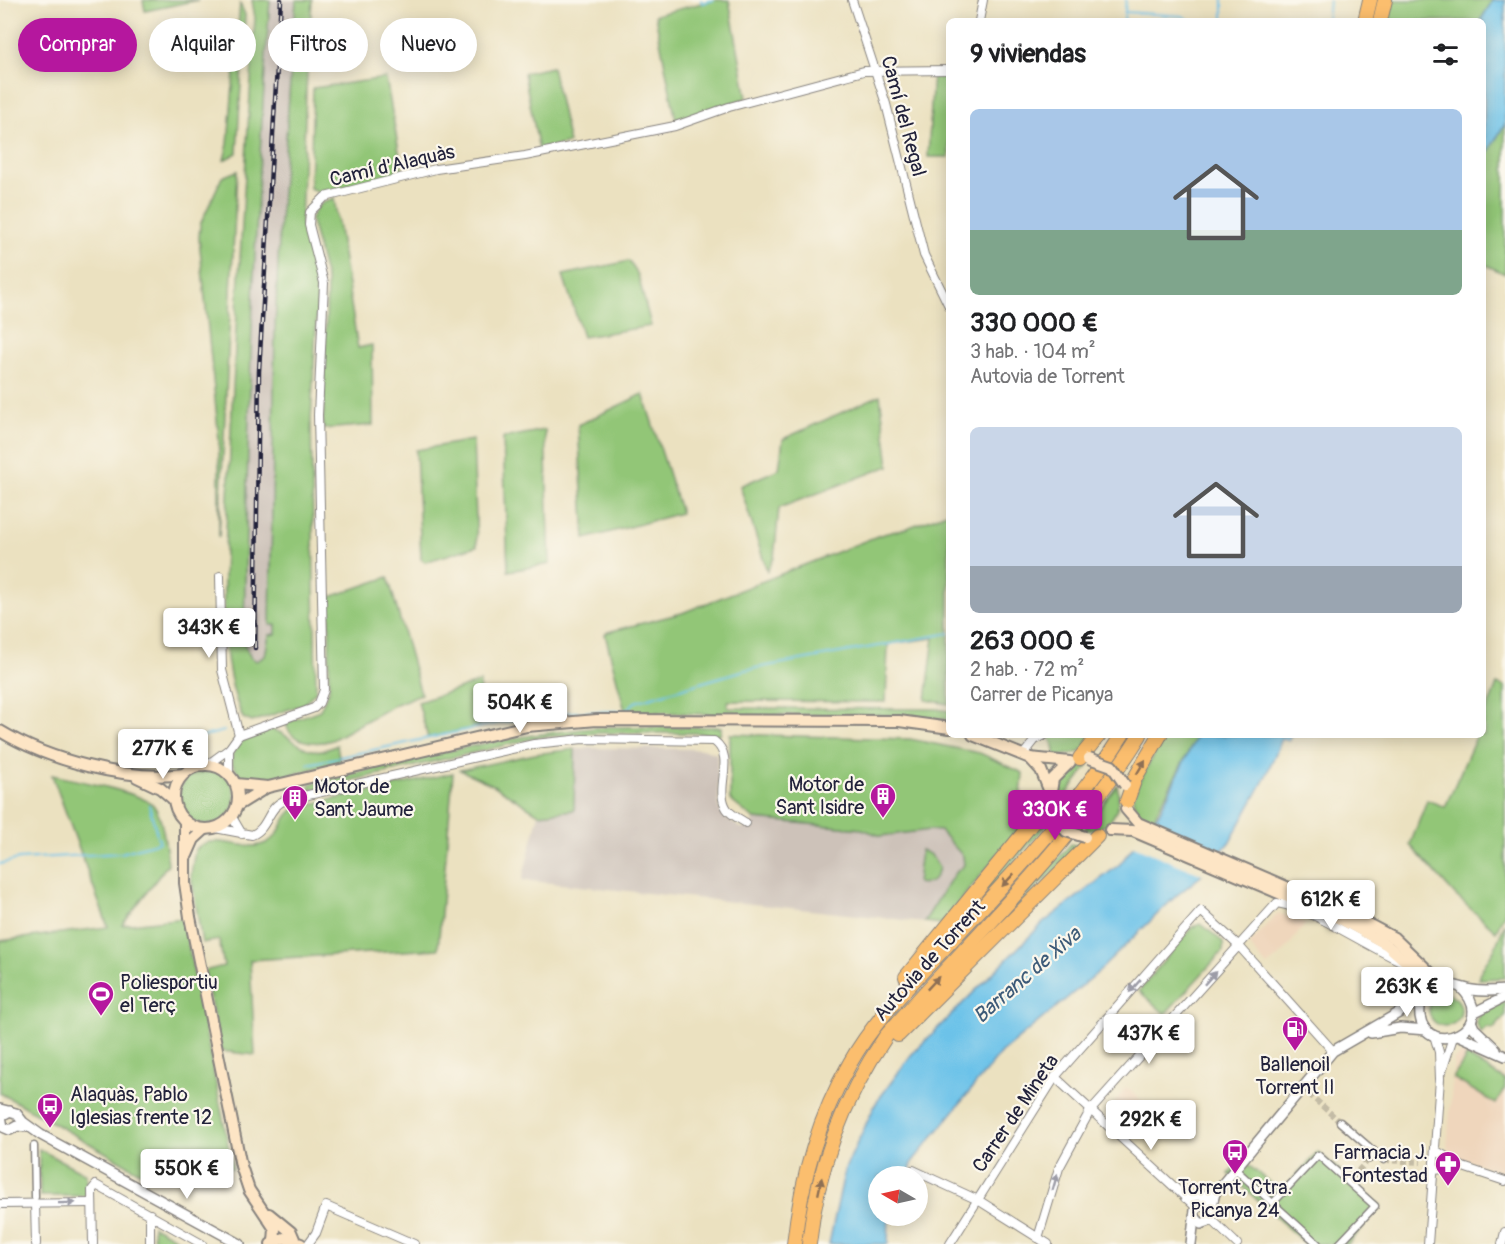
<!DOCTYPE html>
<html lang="es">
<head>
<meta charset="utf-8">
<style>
	:root { --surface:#fff; --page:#f2f2f2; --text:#202124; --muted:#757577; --accent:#b5179e }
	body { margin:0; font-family:Pangolin,sans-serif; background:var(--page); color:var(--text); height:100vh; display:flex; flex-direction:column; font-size:22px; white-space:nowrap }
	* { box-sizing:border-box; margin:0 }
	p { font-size:20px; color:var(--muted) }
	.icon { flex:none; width:33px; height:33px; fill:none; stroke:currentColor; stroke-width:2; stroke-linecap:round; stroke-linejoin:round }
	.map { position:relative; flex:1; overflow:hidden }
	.sheet { position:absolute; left:946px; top:18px; width:540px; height:720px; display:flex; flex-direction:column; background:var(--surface); border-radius:9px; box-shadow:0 3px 15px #0003 }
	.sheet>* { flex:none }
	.top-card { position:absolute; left:18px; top:18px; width:570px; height:54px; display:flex; gap:12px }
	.needle { width:39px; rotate:279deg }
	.controls { position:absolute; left:868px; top:1166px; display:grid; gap:12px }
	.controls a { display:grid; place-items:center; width:60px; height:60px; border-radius:50%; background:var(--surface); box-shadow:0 3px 15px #0003; font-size:30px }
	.price { position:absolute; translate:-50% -51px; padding:0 14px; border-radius:6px; background:#fff; color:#222; font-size:20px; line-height:39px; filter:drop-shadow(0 2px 3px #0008) }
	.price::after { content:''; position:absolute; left:50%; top:36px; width:18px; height:14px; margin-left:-9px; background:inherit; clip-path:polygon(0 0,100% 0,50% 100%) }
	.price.selected { background:var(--accent); color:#fff }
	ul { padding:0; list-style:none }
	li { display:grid; align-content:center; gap:12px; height:318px; padding:0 24px }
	li span { display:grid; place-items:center; height:186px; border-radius:9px; color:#555 }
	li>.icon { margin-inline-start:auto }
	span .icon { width:108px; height:108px; fill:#fffc; stroke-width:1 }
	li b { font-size:26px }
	h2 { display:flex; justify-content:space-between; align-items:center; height:72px; padding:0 24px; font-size:26px }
	.tag { padding:0 21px; border-radius:27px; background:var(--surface); box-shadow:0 3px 15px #0003; font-size:21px; line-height:54px }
	.tag.selected { background:var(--accent); color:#fff }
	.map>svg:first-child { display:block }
	.built { fill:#efd6bc }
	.industrial { fill:#cdc2b9 }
	.green { fill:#92c677; stroke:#5a7459; stroke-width:1.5 }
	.water { fill:#6cc2e9; stroke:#477292; stroke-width:1.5 }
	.pier { fill:#ebe1c0 }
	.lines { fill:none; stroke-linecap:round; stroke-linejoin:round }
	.stream { stroke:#6cc2e9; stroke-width:2 }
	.pedestrian-tunnel { stroke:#c3bba5; stroke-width:6; stroke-dasharray:6 3; stroke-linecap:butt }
	.pedestrian-casing { stroke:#86827e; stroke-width:9 }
	.minor-casing { stroke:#86827e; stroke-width:10 }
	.tertiary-casing { stroke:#86827e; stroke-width:12 }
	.secondary-casing { stroke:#86827e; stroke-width:14 }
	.motorway-casing { stroke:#86827e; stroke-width:16 }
	.pedestrian { stroke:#fff; stroke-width:6 }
	.minor { stroke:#fff; stroke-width:8 }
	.tertiary { stroke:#fff; stroke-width:9 }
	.secondary { stroke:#fde5c5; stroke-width:10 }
	.motorway { stroke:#fbbe6e; stroke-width:14 }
	.rail-casing { stroke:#22223b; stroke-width:4.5 }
	.rail { stroke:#fbf7ec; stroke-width:2; stroke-dasharray:7; stroke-linecap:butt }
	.secondary-bridge-casing { stroke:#86827e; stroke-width:14; stroke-linecap:butt }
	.secondary-bridge { stroke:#fde5c5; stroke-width:10 }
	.oneway { fill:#8e7054 }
	.oneway2 { fill:#9c9ca7 }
	.labels { text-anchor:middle; stroke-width:4.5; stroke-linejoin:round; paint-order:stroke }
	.street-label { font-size:20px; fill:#22223b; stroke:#fbf7ec }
	.poi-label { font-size:20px; fill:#22223b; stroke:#fbf7ec; text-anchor:start }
	.water-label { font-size:21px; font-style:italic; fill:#3c5a78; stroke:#fbf7ec }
</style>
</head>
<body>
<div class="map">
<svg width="1505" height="1244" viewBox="0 0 1505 1244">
	<rect width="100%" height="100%" fill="#fbf7ec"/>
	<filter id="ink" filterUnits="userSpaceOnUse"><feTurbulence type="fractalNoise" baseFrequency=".0167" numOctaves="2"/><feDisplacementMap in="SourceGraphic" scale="12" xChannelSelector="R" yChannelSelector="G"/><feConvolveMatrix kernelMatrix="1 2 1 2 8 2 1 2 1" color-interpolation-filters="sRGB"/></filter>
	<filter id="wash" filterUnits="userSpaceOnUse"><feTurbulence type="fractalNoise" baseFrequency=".008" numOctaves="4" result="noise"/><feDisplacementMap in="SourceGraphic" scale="24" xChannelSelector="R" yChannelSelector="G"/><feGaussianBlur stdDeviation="1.35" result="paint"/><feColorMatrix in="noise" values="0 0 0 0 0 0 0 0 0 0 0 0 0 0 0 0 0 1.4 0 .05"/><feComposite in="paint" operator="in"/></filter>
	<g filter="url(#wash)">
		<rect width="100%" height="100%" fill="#ebe1c0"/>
		<g class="built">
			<polygon points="1278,913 1306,923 1283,953 1267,966 1249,945"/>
			<polygon points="1464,1053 1505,1078 1505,1173 1457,1157 1447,1148 1454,1059"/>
			<polygon points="1126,1087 1151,1109 1129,1134 1112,1119 1108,1112"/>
		</g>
		<g class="industrial">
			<polygon points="270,0 296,0 280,220 275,328 270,625 276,625 276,634 269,635 265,657 257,661 251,658 244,644 248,386 258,168"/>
			<polygon points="588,748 702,749 717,754 719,809 727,819 741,828 750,827 754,819 863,829 881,836 930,830 940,831 963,856 964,865 954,874 924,922 522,880 539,814 574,810 575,749"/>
		</g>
		<g class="green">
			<polygon points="143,0 199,0 145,11"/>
			<path d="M252,0H270C254,215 247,429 244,644L251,658L257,661L265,656L269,635L276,634V625H270L275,328L280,220L296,0H312L306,91L301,222L318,289L311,421L316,691L304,704L252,722L243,718C213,652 226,548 229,476C235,323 245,171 255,18Z"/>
			<polygon points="714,0 729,0 747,98 676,121 655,15"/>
			<polygon points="1393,0 1493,0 1480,21 1388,21"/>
			<polygon points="240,3 245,15 237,153 224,160 228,144"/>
			<polygon points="552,67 569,143 539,150 524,73"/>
			<polygon points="933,73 949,73 949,157 928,157"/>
			<polygon points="386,78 403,174 319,193 310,188 313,88"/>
			<polygon points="1505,124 1505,274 1484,264 1484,159"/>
			<polygon points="237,171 219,537 219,440 199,238 200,225 222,177"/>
			<path d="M334,198L358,348L372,345L373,425L323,429L327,283L311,220C315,207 321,202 334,198Z"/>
			<polygon points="629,261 638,275 651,326 583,337 563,275"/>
			<polygon points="643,394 681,513 585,539 578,425"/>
			<polygon points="880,395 889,466 779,508 774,558 767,571 740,486 779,469 783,439"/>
			<polygon points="545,430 550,564 508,571 503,438"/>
			<polygon points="473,440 477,546 425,562 421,559 416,450"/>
			<polygon points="949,512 949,704 926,700 934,638 888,644 886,702 728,701 728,708 937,709 949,711 949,720 912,715 727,715 625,711 605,634 608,632 682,613 880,535 907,528"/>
			<path d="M388,577L421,694L394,705L332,740C317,745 289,743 286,723L320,710L329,690L330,597Z"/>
			<polygon points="480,682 479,727 428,738 418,702"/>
			<polygon points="1497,684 1505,687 1505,912 1496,931 1455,895 1410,845 1427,800 1445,807 1477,735 1484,735 1484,718"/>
			<path d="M608,727H721V732L717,736L699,733H600L541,737L310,790L309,784C408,761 507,733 608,727Z"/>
			<path d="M269,729C293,732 304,763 337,745L340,762L255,784L244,781L232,764C229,743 253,734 269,729Z"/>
			<polygon points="730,734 910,739 980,753 1023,773 1020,806 1032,813 941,924 924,922 954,874 964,865 963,856 940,831 930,830 881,836 862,829 754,819 730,800"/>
			<polygon points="1055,735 1095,735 1080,752 1056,757 1054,746 1049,737"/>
			<polygon points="1165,735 1197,735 1151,823 1141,819 1133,800 1136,787"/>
			<polygon points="575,749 574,810 539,814 493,785 460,770 535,754"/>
			<path d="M1088,766L1056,808C1051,785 1066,768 1088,766Z"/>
			<circle cx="207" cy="797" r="28"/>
			<path d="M453,773L438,949L250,960L255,1055L221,1051L204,971L224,966L219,940L202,943L191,875L195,850C214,830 243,854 266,843C284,835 281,814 298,807Z"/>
			<path d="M52,775C71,779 143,792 154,806C163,817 166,849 168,864L122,925L183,918L233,1169L149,1150L147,1176L0,1093V941L108,927Z"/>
			<path d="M1117,785C1123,808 1111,832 1084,830Z"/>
			<polygon points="1043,818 1047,825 943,939"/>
			<polygon points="1071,844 1079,846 996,928"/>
			<path d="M921,850L931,855L939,868C935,882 930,885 917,883Z"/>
			<polygon points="1505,923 1505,978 1479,979 1479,974 1495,948"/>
			<polygon points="1201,924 1223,942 1223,951 1165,1014 1139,991 1192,927"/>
			<circle cx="1445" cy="1010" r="16"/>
			<polygon points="1505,1001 1505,1016 1494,1029 1486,1028 1481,1033 1476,1022 1482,1012"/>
			<polygon points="1467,1056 1505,1080 1505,1088 1496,1104 1453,1078"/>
			<polygon points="39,1149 86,1174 86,1196 40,1196"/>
			<polygon points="1318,1152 1381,1206 1348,1244 1305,1244 1229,1174 1241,1159 1281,1192"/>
			<polygon points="153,1226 177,1239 177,1244 154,1244"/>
		</g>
		<g class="water">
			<polygon points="1493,0 1505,0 1505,124 1484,159 1484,21 1480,21"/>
			<polygon points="1197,735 1291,735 1289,741 1282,739 1264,780 1231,840 1201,876 1176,896 1095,975 1001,1053 913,1161 908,1176 879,1176 879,1215 889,1215 888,1244 829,1244 845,1169 876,1103 911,1055 1043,923 1120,864 1159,813"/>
		</g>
		<polygon class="pier" points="1148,822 1223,855 1205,876 1131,845"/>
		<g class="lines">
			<g class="stream">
				<polyline points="701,0 702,3 714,0"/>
				<polyline points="1125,12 1183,16 1191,21"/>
				<polyline points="1124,21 1126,0"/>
				<polyline points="1223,21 1223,0"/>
				<polyline points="1327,21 1329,0"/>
				<polyline points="150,756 151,750 224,731"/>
				<polyline points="308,764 545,713 625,711 635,702 745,670 950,633"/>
				<polyline points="149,805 157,834"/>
				<polyline points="0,864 19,859 121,853 160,842 158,837"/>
			</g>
		</g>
	</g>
	<g filter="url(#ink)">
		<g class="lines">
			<g class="pedestrian-tunnel">
				<polyline points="1309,1094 1340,1122"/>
				<polyline points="1384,1160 1421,1162"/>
				<polyline points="1352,1178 1369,1159"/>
			</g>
			<g class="pedestrian-casing">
				<g id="pedestrian">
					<polyline points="1340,1122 1384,1160"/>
					<polyline points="34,1146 35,1197"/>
					<polyline points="1369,1159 1375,1153"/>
					<polyline points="1234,1168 1318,1244"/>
					<polyline points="1273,1203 1318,1155 1375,1206 1339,1244"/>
				</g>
			</g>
			<g class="minor-casing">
				<g id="minor">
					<polyline points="852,0 886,104 924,255 950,308"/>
					<polyline points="979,21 983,0"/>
					<polyline points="220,576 222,670 239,735"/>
					<polyline points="239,735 314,708 319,703 324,690 318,415 324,283 309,225 310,212 325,197 436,169 525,156 675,126 729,107 864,71 950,70"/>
					<polyline points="1023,755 1035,740 1045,735"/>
					<polyline points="207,765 229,749 239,735"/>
					<polyline points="229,774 229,749"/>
					<polyline points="232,817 242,834"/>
					<path d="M215,828L252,835C269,828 267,806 286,800L534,744L583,739L714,741C737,758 713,788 727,809C731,815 740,819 746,823"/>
					<polyline points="1442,1071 1453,1037"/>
					<polyline points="1055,1077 1197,1208"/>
					<polyline points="1435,1150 1463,1167 1505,1181"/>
					<polyline points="913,1170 978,1200 1048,1244"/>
					<polyline points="1434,1170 1462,1167"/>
					<polyline points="1185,1198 1215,1193"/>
					<polyline points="35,1203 36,1244"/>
					<polyline points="0,1204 92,1203"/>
					<polyline points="150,1214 150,1244"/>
					<polyline points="1212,1220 1237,1244"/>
					<path d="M1038,1238L1059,1168L1090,1111L1277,903C1315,909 1365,946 1403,962"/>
					<polyline points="93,1244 92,1190 96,1185 202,1244"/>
					<polyline points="308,1244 316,1233 326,1206 414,1244"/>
					<polyline points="950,1244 1055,1077 1201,911 1239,946 1333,1051"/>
					<polyline points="1428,1244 1440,1079 1439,1052 1434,1035"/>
					<polyline points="1502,1244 1505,1232"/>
				</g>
			</g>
			<g class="tertiary-casing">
				<g id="tertiary">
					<path d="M1460,987C1503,1028 1427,1061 1420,1016C1419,1005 1421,998 1428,991C1442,978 1457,987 1472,990C1483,992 1494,991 1505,990"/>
					<polyline points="1473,1013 1505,997"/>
					<polyline points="1471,1021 1474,1028 1496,1049"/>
					<polyline points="1371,1033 1400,1028 1427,1030"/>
					<polyline points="1458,1035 1505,1056"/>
					<polyline points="0,1109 16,1113 23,1122 41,1135 240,1244"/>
					<polyline points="10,1111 1,1116 3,1127 10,1130 17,1126 28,1127"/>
					<polyline points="1194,1216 1201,1224 1212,1220 1211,1209 1215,1193"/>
					<polyline points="1191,1244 1195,1210 1215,1193 1333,1051 1421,1000"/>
				</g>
			</g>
			<g class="secondary-casing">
				<g id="secondary">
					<path d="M0,731C48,760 128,782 184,774"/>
					<polyline points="973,735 1030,758 1070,762"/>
					<polyline points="1030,758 1041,770 1049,790"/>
					<circle cx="206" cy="797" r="32"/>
					<polyline points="137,777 160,788 173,799"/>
					<polyline points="236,784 268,787 527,726 597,720 899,721 950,728"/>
					<polyline points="238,805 267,787"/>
					<polyline points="1049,805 1053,779 1069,763"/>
					<polyline points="1126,809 1138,823 1347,913 1394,938 1442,984"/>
					<polyline points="185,821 185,883 190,917 241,1166 249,1190 275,1229 274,1241"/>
					<polyline points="1110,830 1133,831 1342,920 1387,945 1413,968 1427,993"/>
					<polyline points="187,855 194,839 205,829"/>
					<polyline points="269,1214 291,1232 294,1239"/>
					<polyline points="271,1244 284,1238 301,1244"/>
				</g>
			</g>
			<g class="motorway-casing">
				<g id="motorway">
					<polyline points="1365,21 1370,0"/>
					<polyline points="1380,21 1385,0"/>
					<polyline points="1080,758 1099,735"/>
					<polyline points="1127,801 1135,778 1160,735"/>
					<polyline points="906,977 1036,818 1048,798"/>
					<polyline points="898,1035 1097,836"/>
					<path d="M794,1244C801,1180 818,1119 850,1063C875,1018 916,979 951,941C1012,875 1074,811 1122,735"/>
					<path d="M809,1244C817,1168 843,1099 886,1036C972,938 1070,847 1140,735"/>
				</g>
			</g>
			<use href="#pedestrian" class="pedestrian"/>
			<use href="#minor" class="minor"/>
			<use href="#tertiary" class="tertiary"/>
			<use href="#secondary" class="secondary"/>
			<use href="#motorway" class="motorway"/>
			<g class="rail-casing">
				<polyline id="rail" points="255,648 259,371 281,0"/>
			</g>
			<use href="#rail" class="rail"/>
			<g class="secondary-bridge-casing">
				<g id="secondary-bridge">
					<polyline points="1089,758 1112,766 1125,785"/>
					<polyline points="1049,809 1066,831 1085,837"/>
				</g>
			</g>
			<use href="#secondary-bridge" class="secondary-bridge"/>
		</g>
		<defs><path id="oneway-solid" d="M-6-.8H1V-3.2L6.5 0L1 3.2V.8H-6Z" transform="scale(1.5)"/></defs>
		<g class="oneway">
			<use href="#oneway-solid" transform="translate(1141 767) rotate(-59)"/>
			<use href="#oneway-solid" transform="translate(1008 880) rotate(133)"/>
			<use href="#oneway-solid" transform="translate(933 983) rotate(-47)"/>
			<use href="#oneway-solid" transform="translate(820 1186) rotate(-78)"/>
		</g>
		<g class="oneway2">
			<use href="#oneway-solid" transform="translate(1210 978) rotate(-48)"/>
			<use href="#oneway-solid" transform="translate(1135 986) rotate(131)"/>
			<use href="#oneway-solid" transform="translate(1055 1182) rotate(-74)"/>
			<use href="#oneway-solid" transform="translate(67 1203) rotate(-1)"/>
		</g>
	</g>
	<defs>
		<g id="building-pin" transform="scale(1.35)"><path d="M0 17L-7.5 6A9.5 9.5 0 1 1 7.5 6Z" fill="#b5179e" stroke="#fbf7ec"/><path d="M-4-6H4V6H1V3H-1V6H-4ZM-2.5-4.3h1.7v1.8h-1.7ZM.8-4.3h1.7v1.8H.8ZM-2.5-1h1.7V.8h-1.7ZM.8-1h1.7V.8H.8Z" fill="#fff"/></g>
		<g id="stadium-pin" transform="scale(1.35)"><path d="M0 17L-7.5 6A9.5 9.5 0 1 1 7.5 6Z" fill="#b5179e" stroke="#fbf7ec"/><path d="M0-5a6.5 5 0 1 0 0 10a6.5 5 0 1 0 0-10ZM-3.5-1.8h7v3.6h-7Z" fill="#fff"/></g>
		<g id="fuel-pin" transform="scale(1.35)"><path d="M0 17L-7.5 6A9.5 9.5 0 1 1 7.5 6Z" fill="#b5179e" stroke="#fbf7ec"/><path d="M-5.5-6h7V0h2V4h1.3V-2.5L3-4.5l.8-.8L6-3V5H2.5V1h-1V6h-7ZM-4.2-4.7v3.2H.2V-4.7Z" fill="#fff"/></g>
		<g id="bus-pin" transform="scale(1.35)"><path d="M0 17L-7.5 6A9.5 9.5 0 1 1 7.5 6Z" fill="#b5179e" stroke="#fbf7ec"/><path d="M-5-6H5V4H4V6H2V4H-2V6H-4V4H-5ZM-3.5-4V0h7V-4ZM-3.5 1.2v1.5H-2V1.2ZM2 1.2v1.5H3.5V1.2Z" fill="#fff"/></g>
		<g id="pharmacy-pin" transform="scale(1.35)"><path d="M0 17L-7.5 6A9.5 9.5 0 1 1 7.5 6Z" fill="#b5179e" stroke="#fbf7ec"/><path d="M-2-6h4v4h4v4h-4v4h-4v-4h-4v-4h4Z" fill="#fff"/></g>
	</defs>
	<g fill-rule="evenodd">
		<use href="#building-pin" x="883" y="796"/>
		<use href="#building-pin" x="295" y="798"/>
		<use href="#stadium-pin" x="101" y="994"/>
		<use href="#fuel-pin" x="1295" y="1029"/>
		<use href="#bus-pin" x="50" y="1106"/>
		<use href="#bus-pin" x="1235" y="1152"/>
		<use href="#pharmacy-pin" x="1448" y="1164"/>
	</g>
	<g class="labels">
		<g class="street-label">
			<text transform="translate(904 116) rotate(75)" y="7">Camí del Regal</text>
			<text transform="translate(392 165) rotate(-13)" y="7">Camí d'Alaquàs</text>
			<text transform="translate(929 960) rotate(-48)" y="7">Autovia de Torrent</text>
			<text transform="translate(1015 1113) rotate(-56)" y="7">Carrer de Mineta</text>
		</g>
		<g class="poi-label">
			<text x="864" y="791" text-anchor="end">Motor de<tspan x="864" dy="23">Sant Isidre</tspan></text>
			<text x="314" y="793">Motor de<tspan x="314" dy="23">Sant Jaume</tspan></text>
			<text x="120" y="989">Poliesportiu<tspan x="120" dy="23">el Terç</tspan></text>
			<text x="1295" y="1071" text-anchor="middle">Ballenoil<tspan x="1295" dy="23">Torrent II</tspan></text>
			<text x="70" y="1101">Alaquàs, Pablo<tspan x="70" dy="23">Iglesias frente 12</tspan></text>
			<text x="1428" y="1159" text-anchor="end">Farmacia J.<tspan x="1428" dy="23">Fontestad</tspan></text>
			<text x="1235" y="1194" text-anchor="middle">Torrent, Ctra.<tspan x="1235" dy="23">Picanya 24</tspan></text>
		</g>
		<g class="water-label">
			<text transform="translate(1027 975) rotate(-41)" y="7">Barranc de Xiva</text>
		</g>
	</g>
</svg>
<div class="controls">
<a><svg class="needle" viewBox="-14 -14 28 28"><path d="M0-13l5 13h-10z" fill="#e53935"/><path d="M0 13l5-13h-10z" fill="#757577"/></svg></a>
</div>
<b class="price" style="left:209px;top:659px">343K €</b>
<b class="price" style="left:520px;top:734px">504K €</b>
<b class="price" style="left:163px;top:780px">277K €</b>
<b class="price selected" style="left:1055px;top:841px">330K €</b>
<b class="price" style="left:1331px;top:931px">612K €</b>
<b class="price" style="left:1407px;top:1018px">263K €</b>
<b class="price" style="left:1149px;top:1065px">437K €</b>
<b class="price" style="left:1151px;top:1151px">292K €</b>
<b class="price" style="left:187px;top:1200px">550K €</b>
<div class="top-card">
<a class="tag selected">Comprar</a>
<a class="tag">Alquilar</a>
<a class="tag">Filtros</a>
<a class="tag">Nuevo</a>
</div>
<section class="sheet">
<h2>9 viviendas<svg class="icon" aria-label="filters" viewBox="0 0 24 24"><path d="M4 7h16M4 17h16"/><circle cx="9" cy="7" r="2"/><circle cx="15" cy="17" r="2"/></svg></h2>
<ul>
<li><span style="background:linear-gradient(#a9c7e8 65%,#7fa58c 0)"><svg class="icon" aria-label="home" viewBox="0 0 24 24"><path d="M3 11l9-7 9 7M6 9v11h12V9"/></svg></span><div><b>330 000 €</b><p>3 hab. · 104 m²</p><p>Autovia de Torrent</p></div></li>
<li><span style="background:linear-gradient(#c9d6e8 75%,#9aa5b1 0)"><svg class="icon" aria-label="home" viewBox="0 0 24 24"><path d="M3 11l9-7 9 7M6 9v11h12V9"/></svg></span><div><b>263 000 €</b><p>2 hab. · 72 m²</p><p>Carrer de Picanya</p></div></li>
</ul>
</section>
</div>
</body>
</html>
